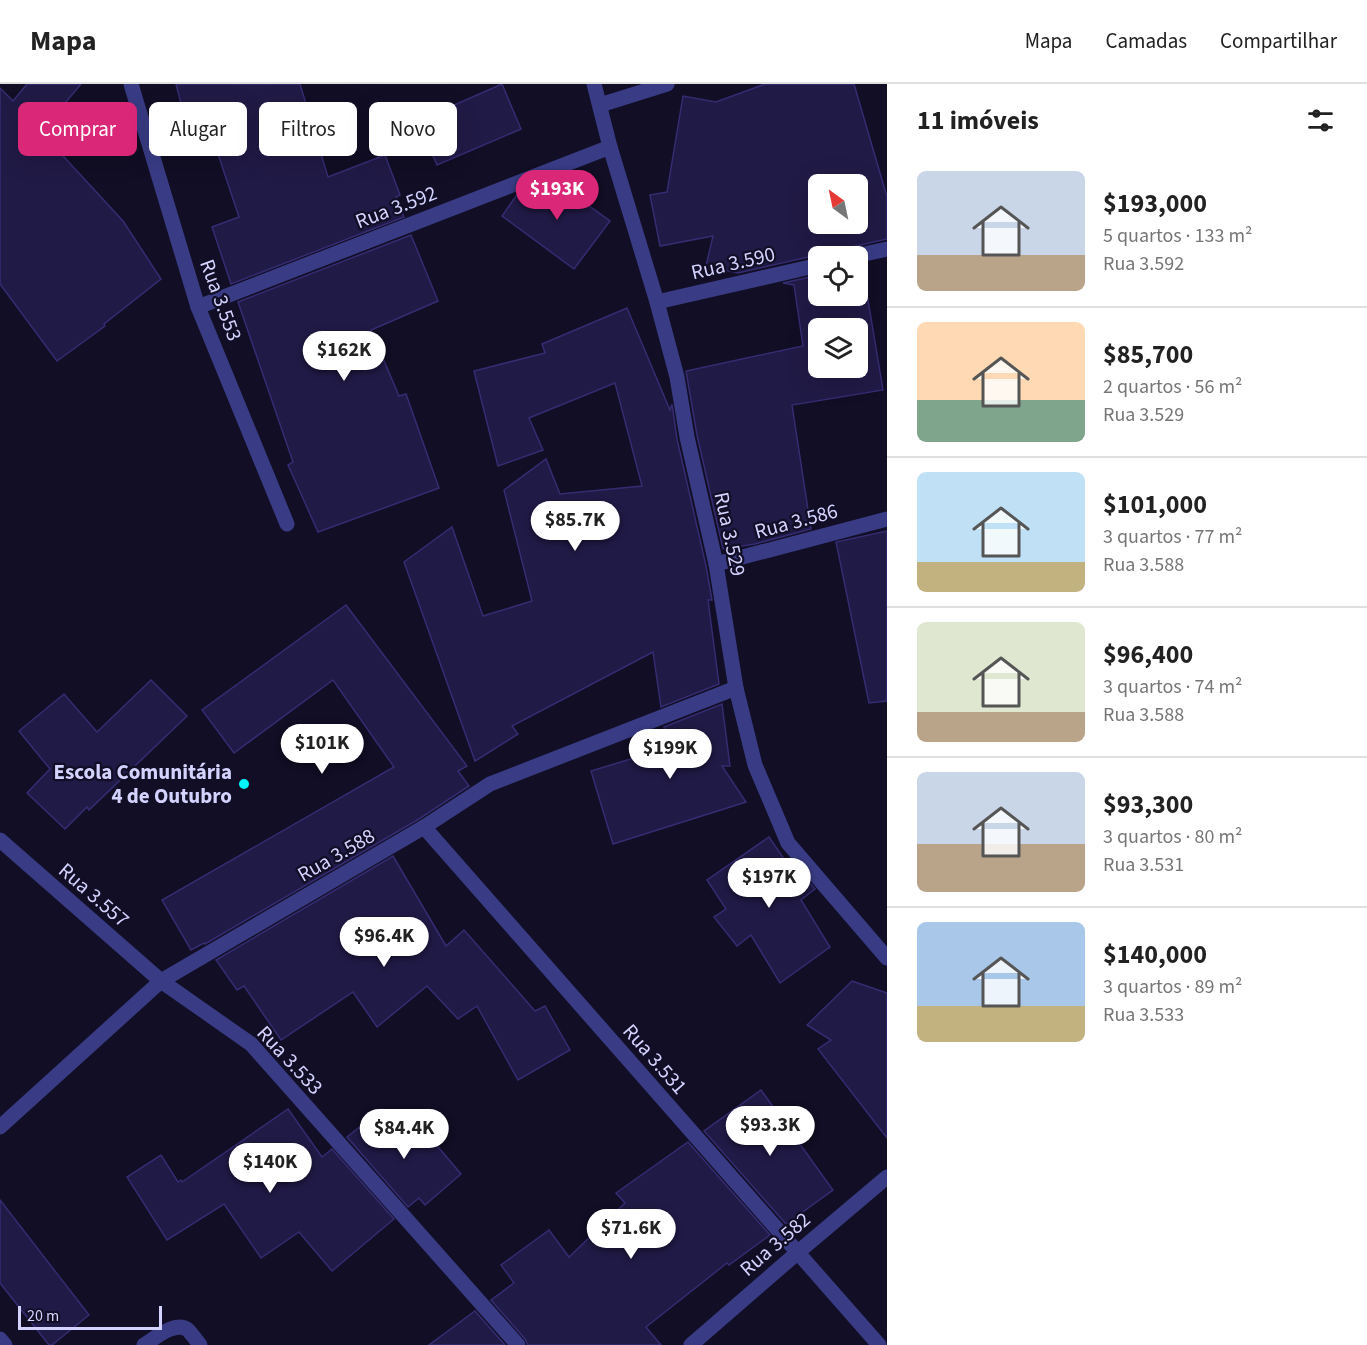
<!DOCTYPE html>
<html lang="pt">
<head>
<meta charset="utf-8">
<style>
	:root { --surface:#fff; --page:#f6f6f6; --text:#222; --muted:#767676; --line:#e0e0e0; --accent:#db2777 }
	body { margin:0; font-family:"Source Sans 3",sans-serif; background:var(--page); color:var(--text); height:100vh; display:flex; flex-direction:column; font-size:22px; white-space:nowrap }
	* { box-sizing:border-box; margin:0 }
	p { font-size:20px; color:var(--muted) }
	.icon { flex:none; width:33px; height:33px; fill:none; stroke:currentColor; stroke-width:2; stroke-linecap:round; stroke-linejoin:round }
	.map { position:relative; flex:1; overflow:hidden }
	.details { display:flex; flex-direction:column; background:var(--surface); width:480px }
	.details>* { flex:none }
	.hud { position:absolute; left:18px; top:18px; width:570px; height:54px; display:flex; gap:12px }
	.needle { width:39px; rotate:327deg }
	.tools { position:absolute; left:808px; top:90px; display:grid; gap:12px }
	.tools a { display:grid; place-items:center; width:60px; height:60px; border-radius:9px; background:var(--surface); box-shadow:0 6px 24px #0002; font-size:30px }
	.scale { position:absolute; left:18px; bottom:15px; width:144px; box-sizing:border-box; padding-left:6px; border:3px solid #d4d3ff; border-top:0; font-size:16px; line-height:21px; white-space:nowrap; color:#d4d3ff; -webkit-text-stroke:4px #110e25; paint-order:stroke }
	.price { position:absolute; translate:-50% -51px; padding:0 14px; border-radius:21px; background:#fff; color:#222; font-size:20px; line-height:39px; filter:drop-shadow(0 2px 3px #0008) }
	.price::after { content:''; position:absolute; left:50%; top:36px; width:18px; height:14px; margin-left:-9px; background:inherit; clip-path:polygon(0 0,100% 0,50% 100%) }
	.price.selected { background:var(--accent); color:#fff }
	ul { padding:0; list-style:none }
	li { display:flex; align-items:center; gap:18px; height:150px; padding:0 30px }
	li+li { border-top:2px solid var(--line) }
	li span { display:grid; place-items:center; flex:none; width:168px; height:120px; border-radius:9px; color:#555 }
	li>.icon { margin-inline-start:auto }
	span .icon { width:72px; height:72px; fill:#fffc; stroke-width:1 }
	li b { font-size:26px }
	h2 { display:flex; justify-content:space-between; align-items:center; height:72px; padding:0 30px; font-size:26px }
	.chip { padding:0 21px; border-radius:9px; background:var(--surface); box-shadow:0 6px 24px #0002; font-size:21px; line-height:54px }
	.chip.selected { background:var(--accent); color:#fff }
	header { display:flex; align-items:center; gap:36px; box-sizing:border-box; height:84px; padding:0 30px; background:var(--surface); border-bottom:2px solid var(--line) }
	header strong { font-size:28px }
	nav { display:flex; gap:33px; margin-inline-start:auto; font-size:21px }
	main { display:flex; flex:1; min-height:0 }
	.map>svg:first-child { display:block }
	.building { fill:#201a46; stroke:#352c72; stroke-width:1.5; fill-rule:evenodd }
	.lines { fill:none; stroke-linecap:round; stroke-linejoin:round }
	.street { stroke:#393c85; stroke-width:15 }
	.poi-dot { fill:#00f7fe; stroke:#110e25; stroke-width:2 }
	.labels { text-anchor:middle; stroke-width:4.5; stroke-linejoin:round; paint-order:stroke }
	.street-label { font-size:21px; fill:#d4d3ff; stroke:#110e25 }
	.poi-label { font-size:21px; font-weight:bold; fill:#d4d3ff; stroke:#110e25; text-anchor:end }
</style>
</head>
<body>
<header>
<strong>Mapa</strong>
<nav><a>Mapa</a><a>Camadas</a><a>Compartilhar</a></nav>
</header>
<main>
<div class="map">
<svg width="887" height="1261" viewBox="0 0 887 1261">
	<rect width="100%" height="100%" fill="#110e25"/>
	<g class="building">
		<polygon points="27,0 81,0 41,48 123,137 161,195 104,240 105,242 57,277 0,200 0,4 13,17"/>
		<polygon points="176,0 300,0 328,93 385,71 400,111 396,113 404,133 231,200 212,143 239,133 216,64 194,70"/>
		<polygon points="502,0 521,45 437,81 418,37"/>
		<path d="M765,0H854L887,113V155L852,163L848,165L845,172L817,171L738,189L706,182L713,152L660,162L650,111L667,108L683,12L716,18ZM819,100H858V140H819Z"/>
		<polygon points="553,96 610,137 574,185 502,132 518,109"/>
		<polygon points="411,151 438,217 371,246 399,312 406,310 439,404 318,448 288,381 293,378 238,218"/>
		<path d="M862,180L883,306L792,321L811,445L755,460L723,465L697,351L686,287L803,262L794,201L783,199L819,191V212H858V181ZM819,244H858V284H819Z"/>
		<polygon points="627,224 670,326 672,320 677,355 706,482 712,516 708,516 719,600 661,623 653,568 512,642 518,650 475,677 404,478 452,443 483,532 532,517 504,406 546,375 560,410 642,402 615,299 529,334 543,366 498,382 474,287 545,269 542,260"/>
		<polygon points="887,447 887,617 869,619 836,458"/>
		<polygon points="346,521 467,682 458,687 469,702 419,735 205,860 204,859 191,866 162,816 394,683 333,596 234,669 202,626"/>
		<polygon points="151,596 187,632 89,726 87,723 65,745 27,709 50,685 19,647 64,610 97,648"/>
		<polygon points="722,620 730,682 722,682 746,718 613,760 591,687 667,664 664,643"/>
		<polygon points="769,753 788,781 792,778 815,805 801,816 830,863 780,899 751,851 737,862 714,833 726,825 707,796"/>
		<polygon points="393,772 446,862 464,846 535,927 545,922 570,966 518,996 477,922 458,935 427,902 377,943 353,908 281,956 244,902 237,906 216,876"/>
		<polygon points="852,897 887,909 887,1054 818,965 831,956 807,941"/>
		<polygon points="761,1006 833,1106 786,1140 704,1047"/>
		<polygon points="288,1025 322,1073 332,1065 394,1135 332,1187 299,1148 261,1174 224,1120 167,1156 127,1093 161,1071 178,1098 181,1096 182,1098"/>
		<polygon points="382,1025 413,1064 428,1051 461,1090 425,1121 419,1114 408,1123 347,1053"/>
		<polygon points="688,1058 770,1151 729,1181 727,1179 646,1243 661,1261 528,1261 525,1255 491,1216 514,1199 501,1181 549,1146 569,1173 625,1119 616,1109"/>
		<polygon points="0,1116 89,1231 52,1261 49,1261 0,1199"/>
		<polygon points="475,1227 505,1261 429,1261"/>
	</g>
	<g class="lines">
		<g class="street">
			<polyline points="131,0 198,223 287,440"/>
			<polyline points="594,0 610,63 657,218 677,293 687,353 716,480 736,604 755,681 788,759 887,874"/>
			<polyline points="600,21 667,0"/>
			<polyline points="855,172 887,165"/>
			<polyline points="657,218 819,181"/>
			<polyline points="198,223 610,63"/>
			<polyline points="716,480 887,435"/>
			<polyline points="424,743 879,1261"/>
			<polyline points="0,756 161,897 251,960 518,1261"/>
			<polyline points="0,1043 161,897 424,743 490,700 736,604"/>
			<polyline points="0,1255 5,1261"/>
			<path d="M144,1261C154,1255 175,1236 188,1246C192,1250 196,1256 200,1261"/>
			<polyline points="691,1261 797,1169 887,1093"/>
		</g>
	</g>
	<circle class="poi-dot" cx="244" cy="700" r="6"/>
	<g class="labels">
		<g class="street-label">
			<text transform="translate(396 123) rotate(-21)" y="7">Rua 3.592</text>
			<text transform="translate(733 179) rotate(-13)" y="7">Rua 3.590</text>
			<text transform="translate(221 216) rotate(70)" y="7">Rua 3.553</text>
			<text transform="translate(796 437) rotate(-15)" y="7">Rua 3.586</text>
			<text transform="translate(730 450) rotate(78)" y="7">Rua 3.529</text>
			<text transform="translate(336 771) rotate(-30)" y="7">Rua 3.588</text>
			<text transform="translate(94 811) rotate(41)" y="7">Rua 3.557</text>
			<text transform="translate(655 975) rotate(49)" y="7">Rua 3.531</text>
			<text transform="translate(290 976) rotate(47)" y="7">Rua 3.533</text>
			<text transform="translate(775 1160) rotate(-41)" y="7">Rua 3.582</text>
		</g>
		<g class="poi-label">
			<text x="232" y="695">Escola Comunitária<tspan x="232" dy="24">4 de Outubro</tspan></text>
		</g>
	</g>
</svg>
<div class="tools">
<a><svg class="needle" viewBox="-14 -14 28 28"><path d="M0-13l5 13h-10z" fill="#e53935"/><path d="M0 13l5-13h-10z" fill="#767676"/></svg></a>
<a><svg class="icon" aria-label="locate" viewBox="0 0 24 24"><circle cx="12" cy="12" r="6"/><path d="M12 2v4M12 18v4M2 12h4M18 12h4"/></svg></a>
<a><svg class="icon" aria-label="layers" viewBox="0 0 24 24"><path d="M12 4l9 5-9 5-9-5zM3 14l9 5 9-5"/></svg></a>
</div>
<div class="scale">20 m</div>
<b class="price selected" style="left:557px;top:137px">$193K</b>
<b class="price" style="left:344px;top:298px">$162K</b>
<b class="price" style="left:575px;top:468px">$85.7K</b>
<b class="price" style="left:322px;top:691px">$101K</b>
<b class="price" style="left:670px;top:696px">$199K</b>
<b class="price" style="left:769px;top:825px">$197K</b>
<b class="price" style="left:384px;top:884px">$96.4K</b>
<b class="price" style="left:770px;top:1073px">$93.3K</b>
<b class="price" style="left:404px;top:1076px">$84.4K</b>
<b class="price" style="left:270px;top:1110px">$140K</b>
<b class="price" style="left:631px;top:1176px">$71.6K</b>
<div class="hud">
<a class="chip selected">Comprar</a>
<a class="chip">Alugar</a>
<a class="chip">Filtros</a>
<a class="chip">Novo</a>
</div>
</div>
<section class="details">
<h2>11 imóveis<svg class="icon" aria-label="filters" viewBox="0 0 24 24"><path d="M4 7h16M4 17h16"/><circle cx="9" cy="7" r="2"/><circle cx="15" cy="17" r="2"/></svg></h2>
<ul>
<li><span style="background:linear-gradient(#c9d6e8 70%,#b9a48a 0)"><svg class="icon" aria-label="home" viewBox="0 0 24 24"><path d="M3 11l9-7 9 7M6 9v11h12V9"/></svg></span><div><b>$193,000</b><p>5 quartos · 133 m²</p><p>Rua 3.592</p></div></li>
<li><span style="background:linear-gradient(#ffd9b3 65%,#7fa58c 0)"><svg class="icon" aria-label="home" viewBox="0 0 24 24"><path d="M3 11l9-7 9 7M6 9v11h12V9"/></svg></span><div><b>$85,700</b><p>2 quartos · 56 m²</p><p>Rua 3.529</p></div></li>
<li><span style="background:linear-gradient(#bfe0f5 75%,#c2b280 0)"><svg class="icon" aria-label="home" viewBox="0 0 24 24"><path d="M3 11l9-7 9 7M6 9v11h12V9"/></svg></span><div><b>$101,000</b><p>3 quartos · 77 m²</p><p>Rua 3.588</p></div></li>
<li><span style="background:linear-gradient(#dfe7d0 75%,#b9a48a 0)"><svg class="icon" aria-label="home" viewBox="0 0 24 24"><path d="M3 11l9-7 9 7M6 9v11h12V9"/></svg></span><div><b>$96,400</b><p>3 quartos · 74 m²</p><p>Rua 3.588</p></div></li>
<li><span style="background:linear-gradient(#c9d6e8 60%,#b9a48a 0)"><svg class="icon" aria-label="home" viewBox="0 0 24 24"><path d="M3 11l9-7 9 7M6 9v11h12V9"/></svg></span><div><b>$93,300</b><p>3 quartos · 80 m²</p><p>Rua 3.531</p></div></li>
<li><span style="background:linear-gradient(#a9c7e8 70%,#c2b280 0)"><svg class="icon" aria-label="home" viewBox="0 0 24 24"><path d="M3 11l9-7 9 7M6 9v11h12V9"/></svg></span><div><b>$140,000</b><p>3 quartos · 89 m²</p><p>Rua 3.533</p></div></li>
</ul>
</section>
</main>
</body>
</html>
